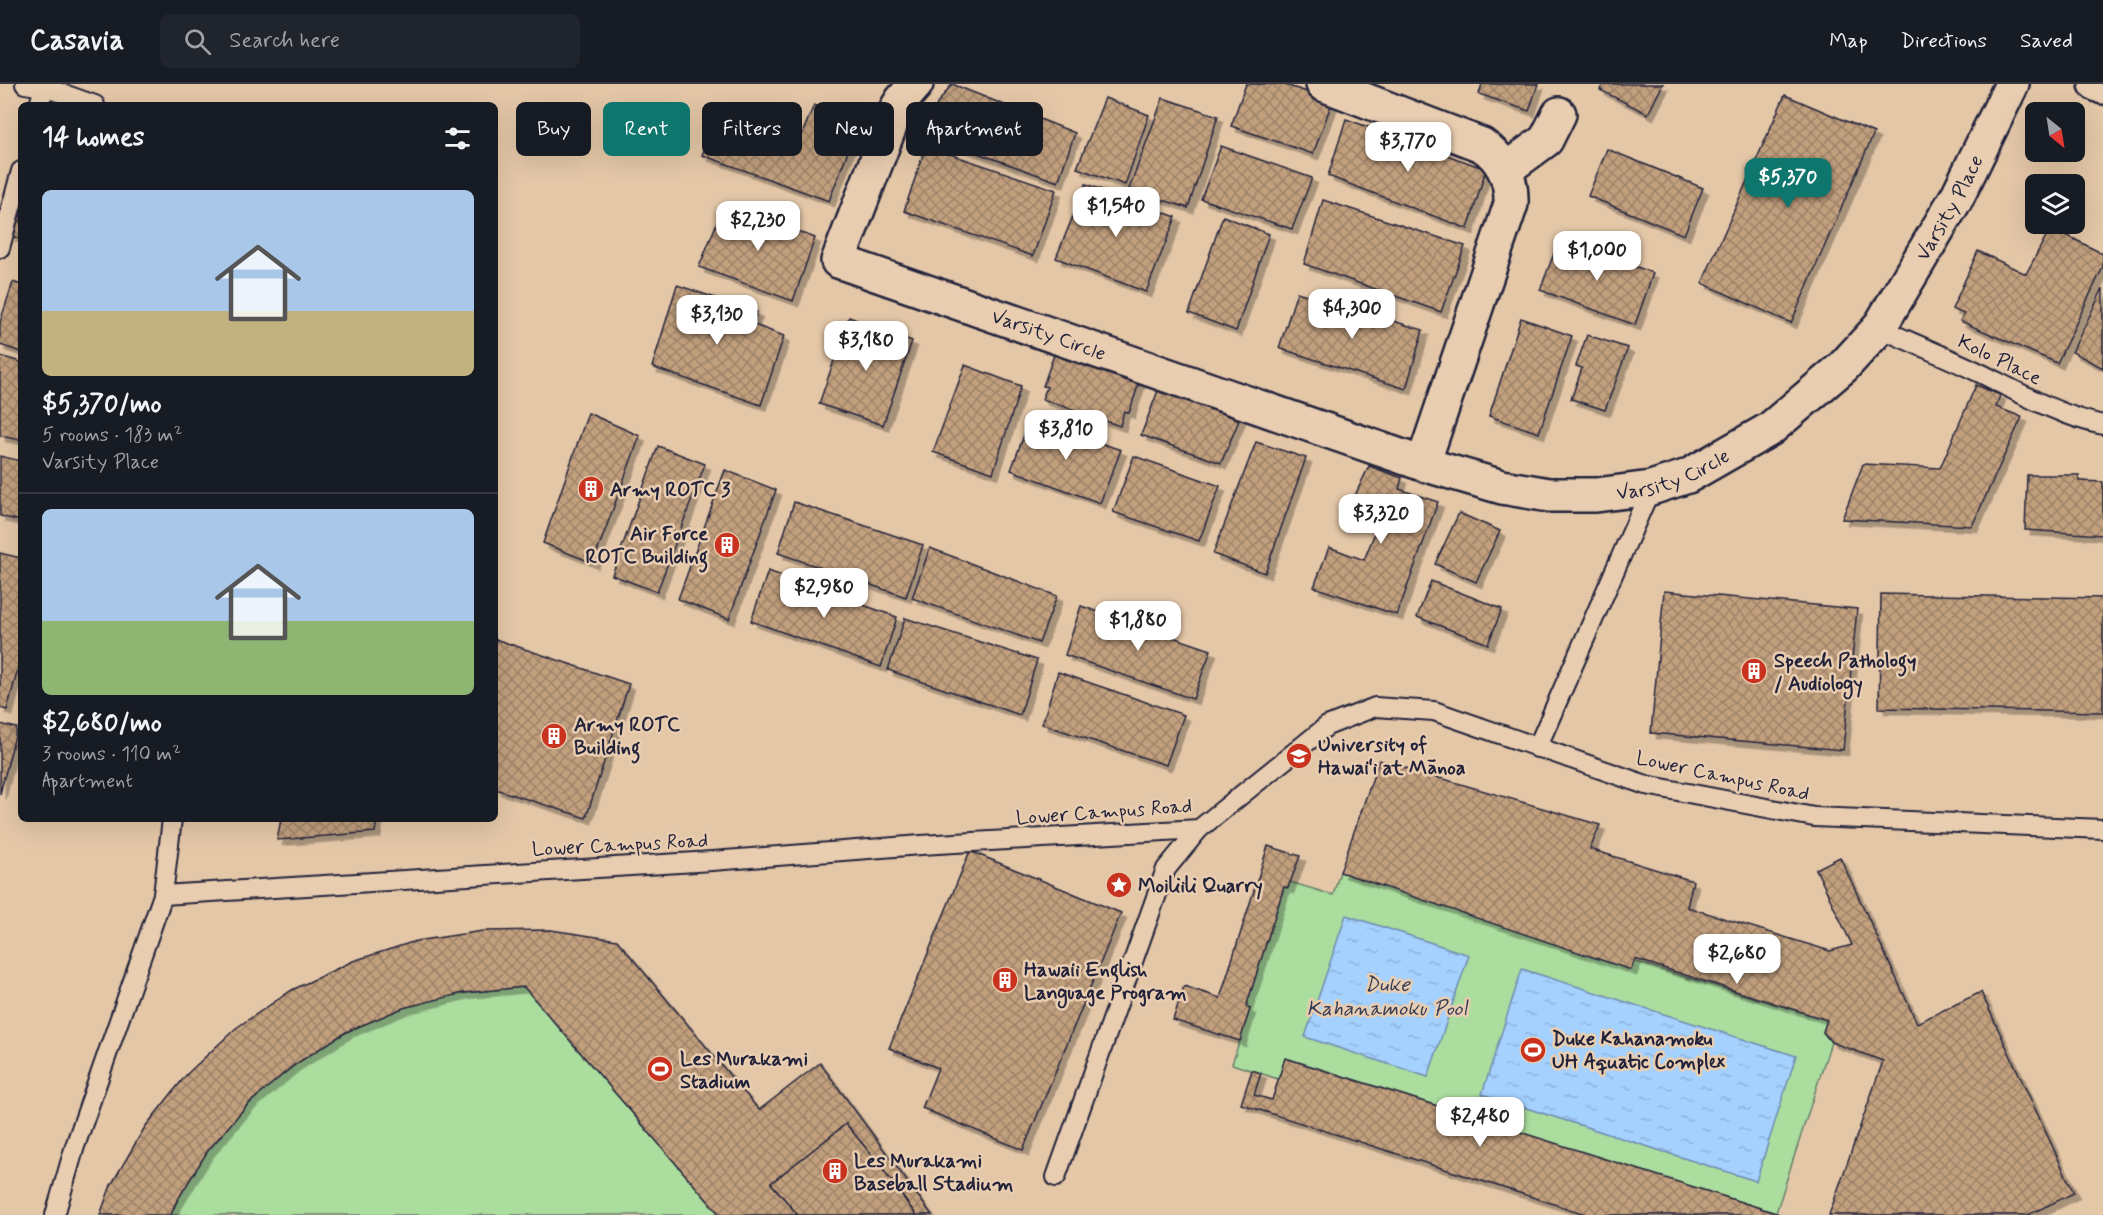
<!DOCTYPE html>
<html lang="en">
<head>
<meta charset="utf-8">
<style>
	:root { --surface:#171b24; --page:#20242c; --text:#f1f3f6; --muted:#9ea1a6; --line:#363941; --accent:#0f766e }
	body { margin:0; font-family:Mynerve,sans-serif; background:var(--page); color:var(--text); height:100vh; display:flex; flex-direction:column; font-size:22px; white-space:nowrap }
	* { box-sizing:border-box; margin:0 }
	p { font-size:20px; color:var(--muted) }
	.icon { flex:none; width:33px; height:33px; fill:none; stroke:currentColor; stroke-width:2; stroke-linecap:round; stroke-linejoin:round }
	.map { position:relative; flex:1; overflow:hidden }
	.sheet { position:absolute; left:18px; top:18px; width:480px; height:720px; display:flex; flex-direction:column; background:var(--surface); border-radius:9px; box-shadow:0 6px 24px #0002 }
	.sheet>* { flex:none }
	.guide { position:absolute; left:516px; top:18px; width:570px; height:54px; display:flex; gap:12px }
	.needle { width:39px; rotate:150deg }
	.buttons { position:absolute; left:2025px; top:18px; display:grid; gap:12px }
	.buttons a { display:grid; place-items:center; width:60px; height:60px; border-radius:9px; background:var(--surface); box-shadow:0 6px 24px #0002; font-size:30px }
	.price { position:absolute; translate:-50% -51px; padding:0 14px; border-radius:12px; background:#fff; color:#222; font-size:20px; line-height:39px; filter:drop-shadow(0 2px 3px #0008) }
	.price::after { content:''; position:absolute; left:50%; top:36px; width:18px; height:14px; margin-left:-9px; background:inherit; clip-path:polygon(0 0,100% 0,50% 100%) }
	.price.selected { background:var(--accent); color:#fff }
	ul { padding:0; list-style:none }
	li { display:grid; align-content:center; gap:12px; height:318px; padding:0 24px }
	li+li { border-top:2px solid var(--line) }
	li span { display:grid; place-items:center; height:186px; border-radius:9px; color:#555 }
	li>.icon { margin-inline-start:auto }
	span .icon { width:108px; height:108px; fill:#fffc; stroke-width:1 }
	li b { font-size:26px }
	h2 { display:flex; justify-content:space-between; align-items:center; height:72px; padding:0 24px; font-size:26px }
	.chip { padding:0 21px; border-radius:9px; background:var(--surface); box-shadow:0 6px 24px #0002; font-size:21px; line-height:54px }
	.chip.selected { background:var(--accent); color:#fff }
	header { display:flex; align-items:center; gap:36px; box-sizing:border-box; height:84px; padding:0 30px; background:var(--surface); border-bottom:2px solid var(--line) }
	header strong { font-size:28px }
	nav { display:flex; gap:33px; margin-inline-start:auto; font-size:21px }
	.search { width:420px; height:54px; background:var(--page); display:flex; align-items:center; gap:15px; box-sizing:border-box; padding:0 21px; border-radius:9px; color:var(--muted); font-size:22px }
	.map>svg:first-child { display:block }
	.pitch { fill:#abdd9e; stroke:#66806c; stroke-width:1.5 }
	.water { fill:url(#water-ripples); stroke:#708bb0; stroke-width:1.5 }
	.building { fill:url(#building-cross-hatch); stroke:#22223b; stroke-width:1.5; filter:url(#shadow) }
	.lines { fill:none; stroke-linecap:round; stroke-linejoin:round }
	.lane-casing { stroke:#22223b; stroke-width:22 }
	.street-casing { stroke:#22223b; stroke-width:38 }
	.highway-casing { stroke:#22223b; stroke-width:38 }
	.lane { stroke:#e8cdb0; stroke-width:18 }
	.street { stroke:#e8cdb0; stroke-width:33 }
	.highway { stroke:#e8cdb0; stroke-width:33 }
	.labels { text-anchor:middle; stroke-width:5; stroke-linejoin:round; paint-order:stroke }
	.street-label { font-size:20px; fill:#22223b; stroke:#e8cdb0 }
	.poi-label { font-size:20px; font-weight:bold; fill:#22223b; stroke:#e8cdb0; text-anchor:start }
	.water-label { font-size:21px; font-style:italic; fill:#363c58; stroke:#e8cdb0 }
</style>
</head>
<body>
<header>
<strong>Casavia</strong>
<div class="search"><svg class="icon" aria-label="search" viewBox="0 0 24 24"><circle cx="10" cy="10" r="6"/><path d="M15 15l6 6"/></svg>Search here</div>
<nav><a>Map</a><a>Directions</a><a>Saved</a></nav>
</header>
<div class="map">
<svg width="2103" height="1131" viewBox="0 0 2103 1131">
	<defs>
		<pattern id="water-ripples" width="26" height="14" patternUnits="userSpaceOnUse" patternTransform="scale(1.5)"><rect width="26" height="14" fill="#a4d1fe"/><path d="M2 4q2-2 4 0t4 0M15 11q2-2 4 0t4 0" fill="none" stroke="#8db3db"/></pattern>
		<pattern id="building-cross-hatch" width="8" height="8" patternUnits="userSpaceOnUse" patternTransform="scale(1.5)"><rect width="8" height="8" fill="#c2a07e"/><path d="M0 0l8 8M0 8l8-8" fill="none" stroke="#9d8268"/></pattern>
		<filter id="shadow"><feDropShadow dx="5.5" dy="5.5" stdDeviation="0" flood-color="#0004"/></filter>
	</defs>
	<rect width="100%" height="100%" fill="#e4c7a7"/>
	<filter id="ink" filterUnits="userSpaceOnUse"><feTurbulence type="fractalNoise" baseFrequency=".0167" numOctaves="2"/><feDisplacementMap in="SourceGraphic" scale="12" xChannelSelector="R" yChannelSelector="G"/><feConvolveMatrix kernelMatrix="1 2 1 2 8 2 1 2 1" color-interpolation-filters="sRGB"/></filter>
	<g filter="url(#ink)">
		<g class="pitch">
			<polygon points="1340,788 1827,936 1823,948 1831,958 1776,1129 1286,974 1278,995 1232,980 1250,925 1246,923 1284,803 1290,798 1333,811"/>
			<path d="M524,903L720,1131H171C210,1038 308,956 403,924C442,910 483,907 524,903Z"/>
		</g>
		<g class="water">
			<polygon points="1346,831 1469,871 1428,993 1305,953"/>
			<polygon points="1522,885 1796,972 1756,1097 1482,1010"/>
		</g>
		<g class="building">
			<polygon points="952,0 1075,49 1058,98 927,51 937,20"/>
			<polygon points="1246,0 1282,0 1333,16 1313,70 1231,42"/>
			<polygon points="1482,0 1538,0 1529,27 1479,10"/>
			<polygon points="1603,0 1663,0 1648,30 1600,6"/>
			<polygon points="1785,11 1874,49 1791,239 1702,199"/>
			<polygon points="1105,14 1149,31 1125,101 1077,84"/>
			<polygon points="1163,14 1218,32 1188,124 1129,105"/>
			<polygon points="814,21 859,38 829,117 702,71 721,22 802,50"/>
			<polygon points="1346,35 1486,85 1468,145 1328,92"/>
			<polygon points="926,62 1056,106 1033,172 904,127"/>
			<polygon points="1221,62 1312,94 1292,145 1201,115"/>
			<polygon points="1607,65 1703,104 1684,151 1588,112"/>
			<polygon points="1086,100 1176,133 1146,208 1056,174"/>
			<polygon points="21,114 21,155 10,152"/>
			<polygon points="1323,116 1465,162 1441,228 1304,180"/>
			<polygon points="725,119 815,154 793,217 699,183"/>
			<polygon points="1223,132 1269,150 1236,247 1189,229"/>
			<polygon points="2051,143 2103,170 2103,183 2057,279 1960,237 1964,230 1952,225 1978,167 2026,190"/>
			<polygon points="1560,154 1653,189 1635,241 1540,206"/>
			<polygon points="13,198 21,201 21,268 0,261 0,238"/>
			<polygon points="677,201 757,228 752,240 784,252 761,321 652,283"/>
			<polygon points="2103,204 2103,284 2072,268"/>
			<polygon points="1297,208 1423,246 1406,305 1279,264"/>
			<polygon points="849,233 912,257 883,341 819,320"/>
			<polygon points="1521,234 1572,252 1539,349 1489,332"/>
			<polygon points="1587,251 1628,264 1605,326 1571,315 1582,284 1576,282"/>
			<polygon points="1055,268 1140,296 1129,329 1124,327 1120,342 1042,315 1047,303 1043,302"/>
			<polygon points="0,272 21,278 21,356 0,352"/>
			<polygon points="965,281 1021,302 993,389 933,368"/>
			<polygon points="1976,301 2000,311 1996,323 2022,333 1972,442 1842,435 1863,380 1940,384"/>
			<polygon points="1159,304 1240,334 1221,379 1141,351"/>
			<polygon points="588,329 640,352 593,479 543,459"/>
			<polygon points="1030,335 1121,366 1100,419 1011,386"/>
			<polygon points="1256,358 1306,374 1265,489 1213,470"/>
			<polygon points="658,362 705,380 657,508 612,491"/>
			<polygon points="0,372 21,377 21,437 0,432"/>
			<polygon points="1134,372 1220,402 1199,457 1113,428"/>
			<polygon points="1369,382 1402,394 1399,405 1438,418 1397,531 1314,503 1329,463 1364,476 1380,436 1349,424"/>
			<polygon points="725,386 776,406 729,535 678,515"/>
			<polygon points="2027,391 2079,391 2079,397 2103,398 2103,451 2025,446"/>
			<polygon points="794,418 923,461 906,513 778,469"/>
			<polygon points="1459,429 1500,447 1476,498 1435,480"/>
			<polygon points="930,464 1057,512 1039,559 912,514"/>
			<polygon points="0,469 21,474 21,574 7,626 0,624"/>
			<polygon points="768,487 897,533 881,583 751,537"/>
			<polygon points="1431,497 1502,525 1488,560 1417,533"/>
			<polygon points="1664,507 1857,525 1843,666 1651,649"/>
			<polygon points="1881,510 2103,514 2103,628 1879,624"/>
			<polygon points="1081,522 1211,566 1193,615 1065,571"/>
			<polygon points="905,534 1037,576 1020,631 888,586"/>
			<polygon points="495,555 629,600 586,734 495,705"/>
			<polygon points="1058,588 1184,631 1166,681 1042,640"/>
			<polygon points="0,640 17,644 0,710"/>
			<polygon points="1379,676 1600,741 1590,765 1693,797 1687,823 1830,867 1852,861 1816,785 1840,773 1917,939 1981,908 2074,1109 2028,1131 1829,1131 1883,977 1831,958 1823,948 1827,936 1635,875 1631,886 1340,788"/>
			<polygon points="281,735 377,735 375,748 277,756"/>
			<polygon points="1268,762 1300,772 1288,804 1284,803 1246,923 1250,925 1240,957 1173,936 1184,902 1220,914"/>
			<polygon points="970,767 1121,829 1023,1066 922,1024 938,984 889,964"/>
			<polygon points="551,846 617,856 759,1026 820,979 932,1131 916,1131 875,1075 846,1040 771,1099 798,1131 720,1131 524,903 463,909 403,924 346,948 294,981 247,1021 207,1068 175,1120 171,1131 100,1131 111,1101 145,1043 187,990 236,944 292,906 353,877 416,857 483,847"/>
			<polygon points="1285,974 1776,1129 1782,1131 1588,1131 1241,1020 1252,986 1261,989 1254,1011 1272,1016"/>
			<polygon points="846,1040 875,1075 916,1131 798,1131 771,1099"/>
		</g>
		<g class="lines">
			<g class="lane-casing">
				<g id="lane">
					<polyline points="25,0 44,3 95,21"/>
					<polyline points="39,21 44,3"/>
					<polyline points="0,164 21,87"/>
					<path d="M1879,244C1913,259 1947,273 1980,289C2020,309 2060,332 2103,341"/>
					<polyline points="1537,664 1651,404"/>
					<polyline points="163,811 712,777 921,761 1199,745 1327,642 1375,623 1434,627 1646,701 1814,733 2103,745"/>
					<polyline points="1056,1093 1166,785 1199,745"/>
					<polyline points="55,1131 75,1062 163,811 172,735"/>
				</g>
			</g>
			<g class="street-casing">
				<g id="street">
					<path id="s1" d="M916,0L902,16L897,24L838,177L1423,380L1502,403L1549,411H1596L1651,404L1688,392L1770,345L1843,283L1879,244L1958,111L2012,0"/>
					<path d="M1323,0L1482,61C1503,75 1512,95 1511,120L1423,380"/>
					<polyline points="1505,86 1546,56 1559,30"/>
				</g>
			</g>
			<g class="highway-casing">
				<polyline id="highway" points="2096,0 2103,3"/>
			</g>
			<use href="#lane" class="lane"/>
			<use href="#street" class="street"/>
			<use href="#highway" class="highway"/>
		</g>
	</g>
	<defs>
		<g id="building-disc" transform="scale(1.35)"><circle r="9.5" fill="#c8321e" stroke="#e8cdb0"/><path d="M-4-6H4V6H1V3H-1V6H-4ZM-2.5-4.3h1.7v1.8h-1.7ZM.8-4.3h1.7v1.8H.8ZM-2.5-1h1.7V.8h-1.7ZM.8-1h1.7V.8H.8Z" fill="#fff"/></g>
		<g id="university-disc" transform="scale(1.35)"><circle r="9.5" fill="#c8321e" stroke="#e8cdb0"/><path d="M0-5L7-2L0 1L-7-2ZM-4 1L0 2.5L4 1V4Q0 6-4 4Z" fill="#fff"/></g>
		<g id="sight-disc" transform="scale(1.35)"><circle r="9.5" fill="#c8321e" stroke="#e8cdb0"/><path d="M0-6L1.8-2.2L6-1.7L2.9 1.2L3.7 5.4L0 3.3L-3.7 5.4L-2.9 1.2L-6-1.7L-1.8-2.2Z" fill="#fff"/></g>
		<g id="stadium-disc" transform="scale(1.35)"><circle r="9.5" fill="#c8321e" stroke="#e8cdb0"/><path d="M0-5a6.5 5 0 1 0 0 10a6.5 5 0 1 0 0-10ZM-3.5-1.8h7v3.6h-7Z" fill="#fff"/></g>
	</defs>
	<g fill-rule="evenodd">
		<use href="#building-disc" x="591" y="405"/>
		<use href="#building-disc" x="727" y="461"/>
		<use href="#building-disc" x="1754" y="587"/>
		<use href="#building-disc" x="554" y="652"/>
		<use href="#university-disc" x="1299" y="672"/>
		<use href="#sight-disc" x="1119" y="801"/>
		<use href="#building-disc" x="1005" y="896"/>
		<use href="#stadium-disc" x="1533" y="966"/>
		<use href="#stadium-disc" x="660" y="985"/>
		<use href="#building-disc" x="835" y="1087"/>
	</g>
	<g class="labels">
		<g class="street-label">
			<text dy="7" stroke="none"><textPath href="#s1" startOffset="1468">Varsity Place</textPath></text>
			<text dy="7" stroke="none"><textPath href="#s1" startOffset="418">Varsity Circle</textPath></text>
			<text transform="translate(2000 275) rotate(26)" y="7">Kolo Place</text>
			<text dy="7" stroke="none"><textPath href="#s1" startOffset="1071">Varsity Circle</textPath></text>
			<text transform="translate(1723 691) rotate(12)" y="7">Lower Campus Road</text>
			<text transform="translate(1104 727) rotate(-4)" y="7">Lower Campus Road</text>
			<text transform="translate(620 760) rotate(-3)" y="7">Lower Campus Road</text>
		</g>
		<g class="poi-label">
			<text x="610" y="412">Army ROTC 3</text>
			<text x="708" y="456" text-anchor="end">Air Force<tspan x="708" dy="23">ROTC Building</tspan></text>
			<text x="1774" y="583">Speech Pathology<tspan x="1774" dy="23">/ Audiology</tspan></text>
			<text x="574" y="647">Army ROTC<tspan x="574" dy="23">Building</tspan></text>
			<text x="1318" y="667">University of<tspan x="1318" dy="23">Hawaiʻi at Mānoa</tspan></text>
			<text x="1138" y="808">Moiliili Quarry</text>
			<text x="1024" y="892">Hawaii English<tspan x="1024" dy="23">Language Program</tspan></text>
			<text x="1552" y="961">Duke Kahanamoku<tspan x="1552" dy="23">UH Aquatic Complex</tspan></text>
			<text x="680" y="981">Les Murakami<tspan x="680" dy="23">Stadium</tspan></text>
			<text x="854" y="1083">Les Murakami<tspan x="854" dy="23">Baseball Stadium</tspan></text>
		</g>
		<g class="water-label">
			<text x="1387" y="907">Duke<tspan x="1387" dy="24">Kahanamoku Pool</tspan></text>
		</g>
	</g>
</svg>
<div class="buttons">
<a><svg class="needle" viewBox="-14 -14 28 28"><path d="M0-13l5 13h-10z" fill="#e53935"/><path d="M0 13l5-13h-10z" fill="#9ea1a6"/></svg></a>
<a><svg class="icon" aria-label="layers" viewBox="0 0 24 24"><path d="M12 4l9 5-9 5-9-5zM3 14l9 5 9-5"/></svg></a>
</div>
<b class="price" style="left:1408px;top:89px">$3,770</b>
<b class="price selected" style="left:1788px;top:125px">$5,370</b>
<b class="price" style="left:1116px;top:154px">$1,540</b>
<b class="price" style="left:758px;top:168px">$2,230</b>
<b class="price" style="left:1597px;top:198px">$1,000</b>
<b class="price" style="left:1352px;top:256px">$4,300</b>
<b class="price" style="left:717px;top:262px">$3,130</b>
<b class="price" style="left:866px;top:288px">$3,180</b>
<b class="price" style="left:1066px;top:377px">$3,810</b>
<b class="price" style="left:1381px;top:461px">$3,320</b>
<b class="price" style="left:824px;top:535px">$2,980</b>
<b class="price" style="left:1138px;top:568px">$1,880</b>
<b class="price" style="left:1737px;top:901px">$2,680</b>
<b class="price" style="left:1480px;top:1064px">$2,480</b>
<div class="guide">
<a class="chip">Buy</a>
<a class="chip selected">Rent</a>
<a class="chip">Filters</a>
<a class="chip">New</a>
<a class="chip">Apartment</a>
</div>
<section class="sheet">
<h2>14 homes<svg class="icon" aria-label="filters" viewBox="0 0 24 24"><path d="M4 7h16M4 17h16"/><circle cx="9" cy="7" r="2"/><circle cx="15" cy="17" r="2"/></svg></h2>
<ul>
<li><span style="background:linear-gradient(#a9c7e8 65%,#c2b280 0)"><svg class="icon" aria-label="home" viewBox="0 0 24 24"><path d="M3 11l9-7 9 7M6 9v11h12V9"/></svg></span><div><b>$5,370/mo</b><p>5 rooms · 183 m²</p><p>Varsity Place</p></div></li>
<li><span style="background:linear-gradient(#a9c7e8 60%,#8fb573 0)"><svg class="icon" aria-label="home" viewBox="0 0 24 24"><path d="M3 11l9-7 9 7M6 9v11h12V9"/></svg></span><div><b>$2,680/mo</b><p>3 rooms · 110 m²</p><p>Apartment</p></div></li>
</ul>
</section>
</div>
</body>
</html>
